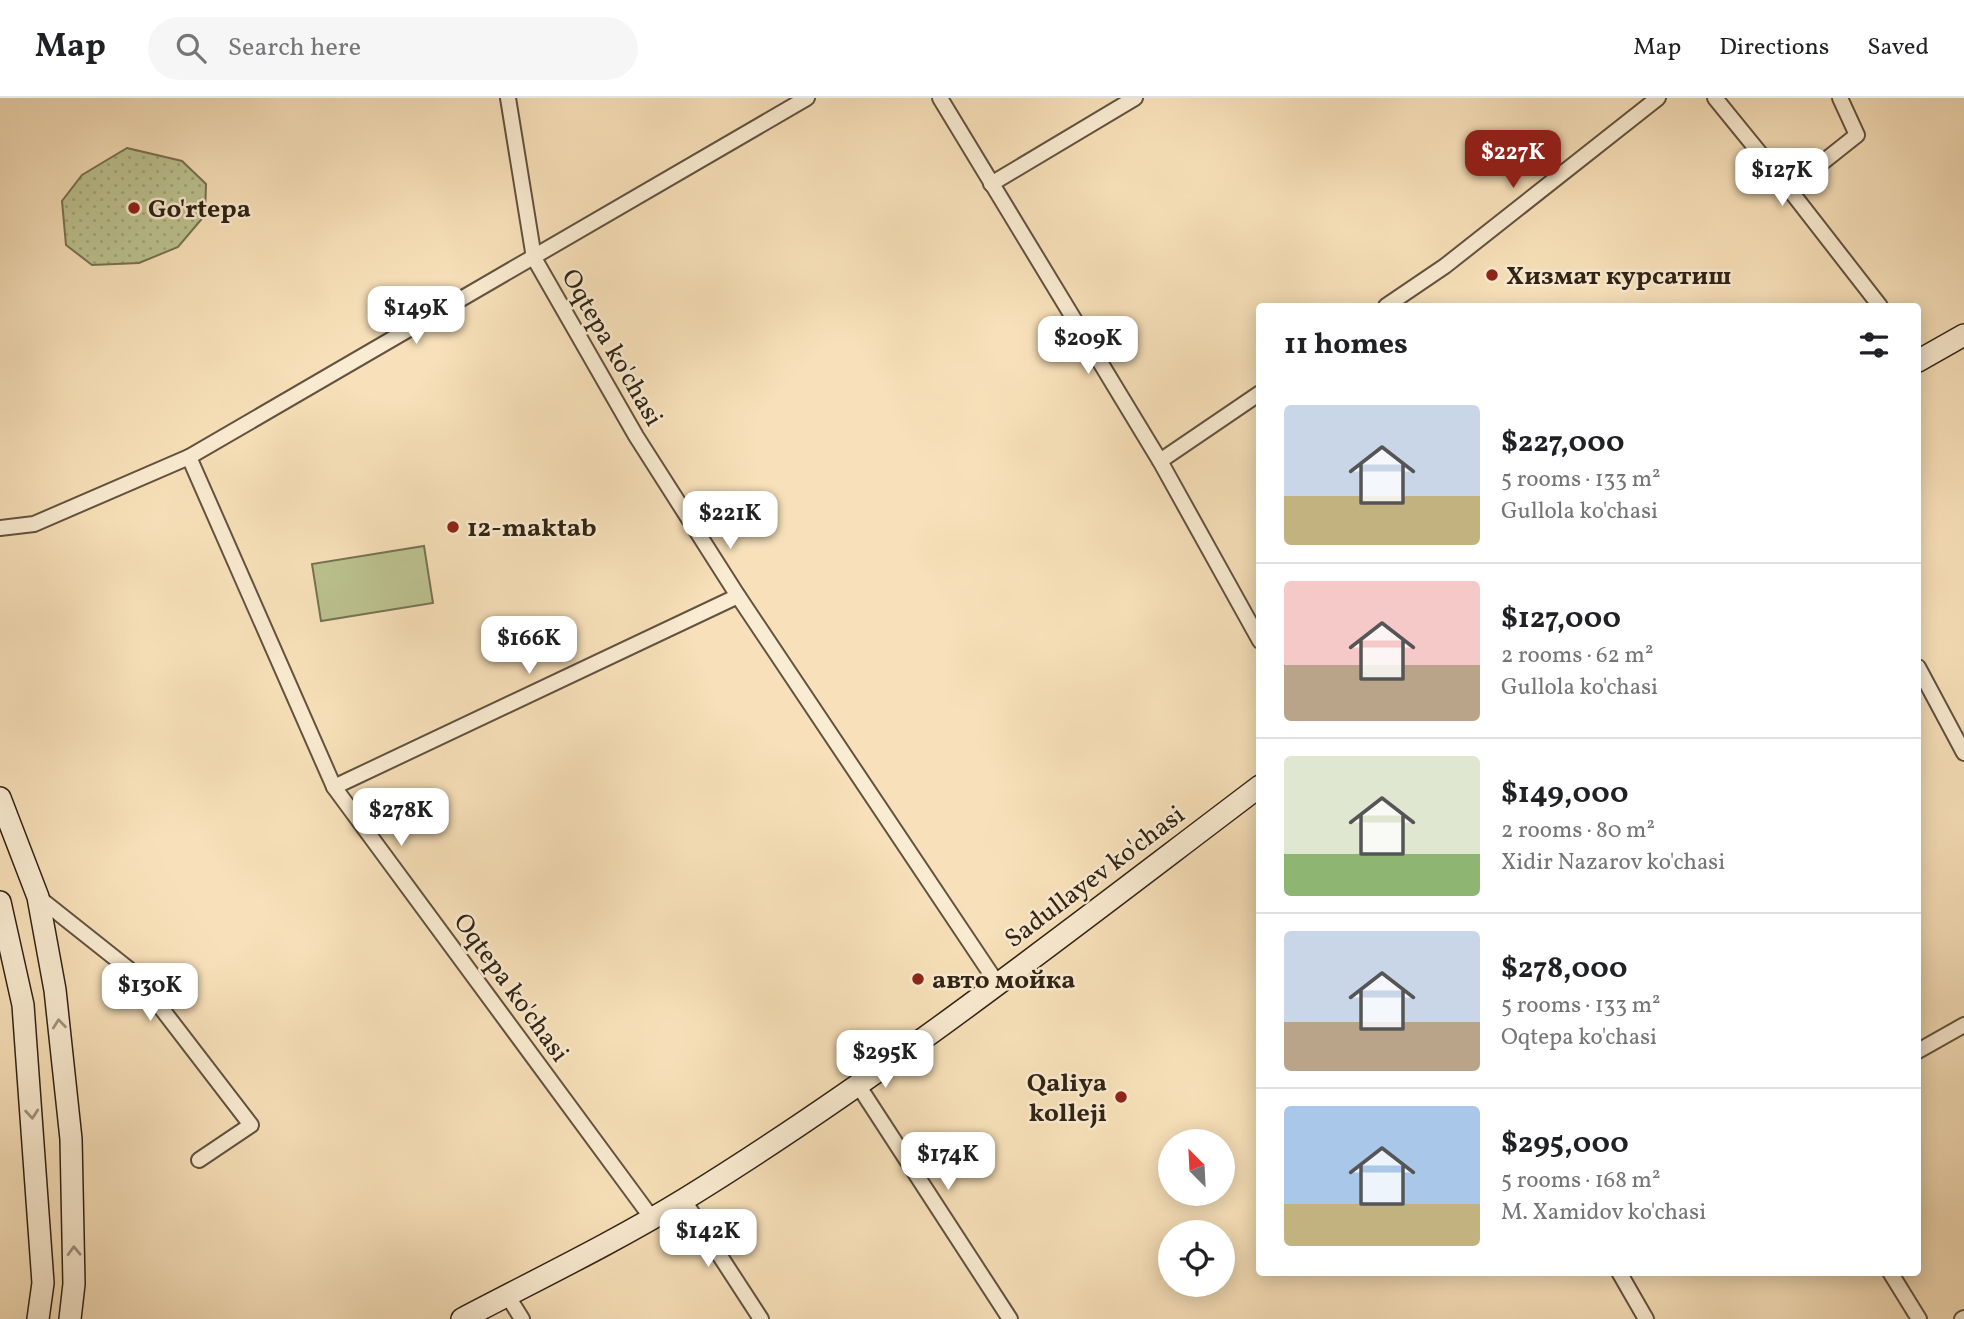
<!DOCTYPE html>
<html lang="en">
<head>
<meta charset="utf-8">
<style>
	:root { --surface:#fff; --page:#f6f6f6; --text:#202124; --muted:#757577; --line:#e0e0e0; --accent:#8f2418 }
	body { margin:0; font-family:Vollkorn,serif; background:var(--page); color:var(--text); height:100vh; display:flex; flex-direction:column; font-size:26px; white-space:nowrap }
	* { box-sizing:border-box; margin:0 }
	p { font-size:23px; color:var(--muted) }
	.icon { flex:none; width:38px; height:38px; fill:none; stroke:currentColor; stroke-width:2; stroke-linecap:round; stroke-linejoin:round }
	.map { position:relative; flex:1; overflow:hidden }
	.details { position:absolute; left:1256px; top:205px; width:665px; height:973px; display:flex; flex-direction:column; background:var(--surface); border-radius:7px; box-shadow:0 4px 18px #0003 }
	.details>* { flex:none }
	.needle { width:46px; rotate:336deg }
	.buttons { position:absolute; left:1158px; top:1031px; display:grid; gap:14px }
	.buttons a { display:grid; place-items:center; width:77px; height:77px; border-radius:50%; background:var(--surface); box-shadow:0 4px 18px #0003; font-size:35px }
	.price { position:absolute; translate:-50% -60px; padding:0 16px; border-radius:14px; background:#fff; color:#222; font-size:23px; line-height:46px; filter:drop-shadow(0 2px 4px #0008) }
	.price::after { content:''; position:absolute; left:50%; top:42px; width:21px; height:16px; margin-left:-10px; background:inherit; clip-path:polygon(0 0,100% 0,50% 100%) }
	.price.selected { background:var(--accent); color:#fff }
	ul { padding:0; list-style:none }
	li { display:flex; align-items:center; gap:21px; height:175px; padding:0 28px }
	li+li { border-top:2px solid var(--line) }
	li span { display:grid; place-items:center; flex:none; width:196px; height:140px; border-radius:7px; color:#555 }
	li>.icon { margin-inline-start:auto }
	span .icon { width:84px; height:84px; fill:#fffc; stroke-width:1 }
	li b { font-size:30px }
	h2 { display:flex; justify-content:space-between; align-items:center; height:84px; padding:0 28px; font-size:30px }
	header { display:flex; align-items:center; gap:42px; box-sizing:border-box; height:98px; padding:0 35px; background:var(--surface); border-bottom:2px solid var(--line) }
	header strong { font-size:33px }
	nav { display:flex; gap:38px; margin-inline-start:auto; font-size:24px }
	.search { width:490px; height:63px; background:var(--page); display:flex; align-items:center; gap:18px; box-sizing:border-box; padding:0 24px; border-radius:38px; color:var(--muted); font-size:26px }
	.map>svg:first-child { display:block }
	.grass { fill:url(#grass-dots); stroke:#767353; stroke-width:2 }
	.garden { fill:#bcc390; stroke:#767353; stroke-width:2 }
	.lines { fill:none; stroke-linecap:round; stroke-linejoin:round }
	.minor-casing { stroke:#62523f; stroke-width:18 }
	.secondary-casing { stroke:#302316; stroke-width:24 }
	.minor { stroke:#faecd2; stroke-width:14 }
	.secondary { stroke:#faecd2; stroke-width:21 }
	.oneway { stroke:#9f927d }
	.poi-dot { fill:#8f2418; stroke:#faecd2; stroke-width:2.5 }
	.labels { text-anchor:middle; stroke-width:5; stroke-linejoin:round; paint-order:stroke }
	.poi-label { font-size:26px; font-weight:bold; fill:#302316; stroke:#faecd2; text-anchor:start }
	.street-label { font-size:26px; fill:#302316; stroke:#faecd2 }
</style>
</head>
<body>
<header>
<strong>Map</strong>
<div class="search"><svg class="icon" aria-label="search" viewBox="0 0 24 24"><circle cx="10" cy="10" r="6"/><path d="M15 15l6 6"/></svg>Search here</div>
<nav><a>Map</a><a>Directions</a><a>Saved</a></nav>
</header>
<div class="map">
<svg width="1964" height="1221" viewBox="0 0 1964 1221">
	<defs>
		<pattern id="grass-dots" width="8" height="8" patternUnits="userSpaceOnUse" patternTransform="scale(1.75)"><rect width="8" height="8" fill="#bcc390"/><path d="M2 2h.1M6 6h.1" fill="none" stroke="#a2a77b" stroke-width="1.8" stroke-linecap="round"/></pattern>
	</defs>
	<rect width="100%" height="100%" fill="#f8e1ba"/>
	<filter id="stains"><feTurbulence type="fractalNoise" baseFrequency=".00286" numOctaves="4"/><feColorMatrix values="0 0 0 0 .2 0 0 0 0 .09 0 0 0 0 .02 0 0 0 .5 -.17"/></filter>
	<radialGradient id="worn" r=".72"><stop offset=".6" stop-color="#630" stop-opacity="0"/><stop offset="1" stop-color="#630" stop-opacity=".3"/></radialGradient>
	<polygon class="grass" points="127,50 182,63 206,86 205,117 178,149 139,165 92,167 66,147 62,103 82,77"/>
	<polygon class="garden" points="424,448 433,505 321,523 312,466"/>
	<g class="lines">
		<g class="minor-casing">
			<g id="minor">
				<polyline points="508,0 534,160 636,338 738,498 997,885"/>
				<polyline points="940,0 1160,363 1260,543"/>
				<polyline points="1715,0 1789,91"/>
				<polyline points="1840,0 1857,37 1789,91 1880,208"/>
				<polyline points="991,86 1135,0"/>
				<polyline points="1386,208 1445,168 1658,0"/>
				<polyline points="189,359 334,689 651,1119"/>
				<polyline points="1160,363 1260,295"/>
				<polyline points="0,430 34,426 189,359 807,0"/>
				<polyline points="1918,569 1964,655"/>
				<polyline points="334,689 738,498"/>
				<polyline points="38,799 135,876 251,1027 199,1062"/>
				<polyline points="1918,953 1964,927"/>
				<polyline points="858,987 1010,1221"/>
				<polyline points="683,1101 761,1221"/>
				<polyline points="1619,1174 1646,1221"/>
				<polyline points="1890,1174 1919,1221"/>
				<polyline points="507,1197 522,1221"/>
				<polyline points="1962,1221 1964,1220"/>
			</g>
		</g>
		<g class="secondary-casing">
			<g id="secondary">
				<polyline points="1918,263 1964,237"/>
				<polyline points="0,700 38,799 55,892 71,1041 74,1186 70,1221"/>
				<polyline points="0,804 23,907 43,1185 38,1221"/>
				<path d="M462,1221C536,1182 613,1145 685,1101C886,977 1072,830 1260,688"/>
			</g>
		</g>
		<use href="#minor" class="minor"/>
		<use href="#secondary" class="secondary"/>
	</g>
	<defs><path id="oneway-chevron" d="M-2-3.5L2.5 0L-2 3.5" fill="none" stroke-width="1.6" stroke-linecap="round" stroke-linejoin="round" transform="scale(1.75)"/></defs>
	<g class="oneway">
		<use href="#oneway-chevron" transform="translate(59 926) rotate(-96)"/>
		<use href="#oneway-chevron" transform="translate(32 1016) rotate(85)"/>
		<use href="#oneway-chevron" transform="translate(74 1153) rotate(-92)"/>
	</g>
	<g class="poi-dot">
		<circle cx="134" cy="110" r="7"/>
		<circle cx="1492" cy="177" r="7"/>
		<circle cx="453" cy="429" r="7"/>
		<circle cx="918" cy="881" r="7"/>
		<circle cx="1121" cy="999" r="7"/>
	</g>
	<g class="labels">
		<g class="poi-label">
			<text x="148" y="119">Go'rtepa</text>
			<text x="1506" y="186">Хизмат курсатиш</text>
			<text x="467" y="438">12-maktab</text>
			<text x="932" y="890">авто мойка</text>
			<text x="1107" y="993" text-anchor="end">Qaliya<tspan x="1107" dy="30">kolleji</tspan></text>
		</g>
		<g class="street-label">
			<text transform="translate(613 249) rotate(60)" y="9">Oqtepa ko'chasi</text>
			<text transform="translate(1094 778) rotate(-37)" y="9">Sadullayev ko'chasi</text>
			<text transform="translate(512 889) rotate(54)" y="9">Oqtepa ko'chasi</text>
		</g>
	</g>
	<rect width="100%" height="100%" filter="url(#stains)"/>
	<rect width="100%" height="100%" fill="url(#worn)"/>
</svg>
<div class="buttons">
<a><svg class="needle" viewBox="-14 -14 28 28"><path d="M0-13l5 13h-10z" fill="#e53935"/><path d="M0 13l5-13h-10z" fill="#757577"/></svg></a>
<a><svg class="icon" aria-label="locate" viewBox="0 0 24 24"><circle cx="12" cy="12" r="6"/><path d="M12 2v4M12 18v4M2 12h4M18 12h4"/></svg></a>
</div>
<b class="price selected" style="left:1513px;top:92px">$227K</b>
<b class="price" style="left:1782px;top:110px">$127K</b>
<b class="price" style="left:416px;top:248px">$149K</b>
<b class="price" style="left:1088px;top:278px">$209K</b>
<b class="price" style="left:730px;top:453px">$221K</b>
<b class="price" style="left:529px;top:578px">$166K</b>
<b class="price" style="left:401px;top:750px">$278K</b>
<b class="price" style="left:150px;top:925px">$130K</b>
<b class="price" style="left:885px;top:992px">$295K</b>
<b class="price" style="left:948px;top:1094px">$174K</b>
<b class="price" style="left:708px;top:1171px">$142K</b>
<section class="details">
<h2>11 homes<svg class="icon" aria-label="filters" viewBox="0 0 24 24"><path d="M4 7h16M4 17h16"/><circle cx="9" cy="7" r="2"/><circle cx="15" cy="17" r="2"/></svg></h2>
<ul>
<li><span style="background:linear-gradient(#c9d6e8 65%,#c2b280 0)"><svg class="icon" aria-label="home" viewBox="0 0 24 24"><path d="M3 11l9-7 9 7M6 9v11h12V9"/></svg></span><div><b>$227,000</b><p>5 rooms · 133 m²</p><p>Gullola ko'chasi</p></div></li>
<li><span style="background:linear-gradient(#f6c9c9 60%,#b9a48a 0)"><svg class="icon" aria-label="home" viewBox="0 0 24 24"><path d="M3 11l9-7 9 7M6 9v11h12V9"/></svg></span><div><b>$127,000</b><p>2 rooms · 62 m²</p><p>Gullola ko'chasi</p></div></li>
<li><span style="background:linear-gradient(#dfe7d0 70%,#8fb573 0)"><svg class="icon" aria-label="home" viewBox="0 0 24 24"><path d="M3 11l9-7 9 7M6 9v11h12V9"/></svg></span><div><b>$149,000</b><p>2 rooms · 80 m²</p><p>Xidir Nazarov ko'chasi</p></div></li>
<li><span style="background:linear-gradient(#c9d6e8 65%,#b9a48a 0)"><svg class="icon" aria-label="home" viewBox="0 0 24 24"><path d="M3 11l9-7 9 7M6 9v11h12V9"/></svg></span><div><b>$278,000</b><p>5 rooms · 133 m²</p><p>Oqtepa ko'chasi</p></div></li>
<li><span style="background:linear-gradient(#a9c7e8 70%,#c2b280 0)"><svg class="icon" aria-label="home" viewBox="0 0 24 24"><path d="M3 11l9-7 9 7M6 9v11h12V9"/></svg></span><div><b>$295,000</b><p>5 rooms · 168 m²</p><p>M. Xamidov ko'chasi</p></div></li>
</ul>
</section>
</div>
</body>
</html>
